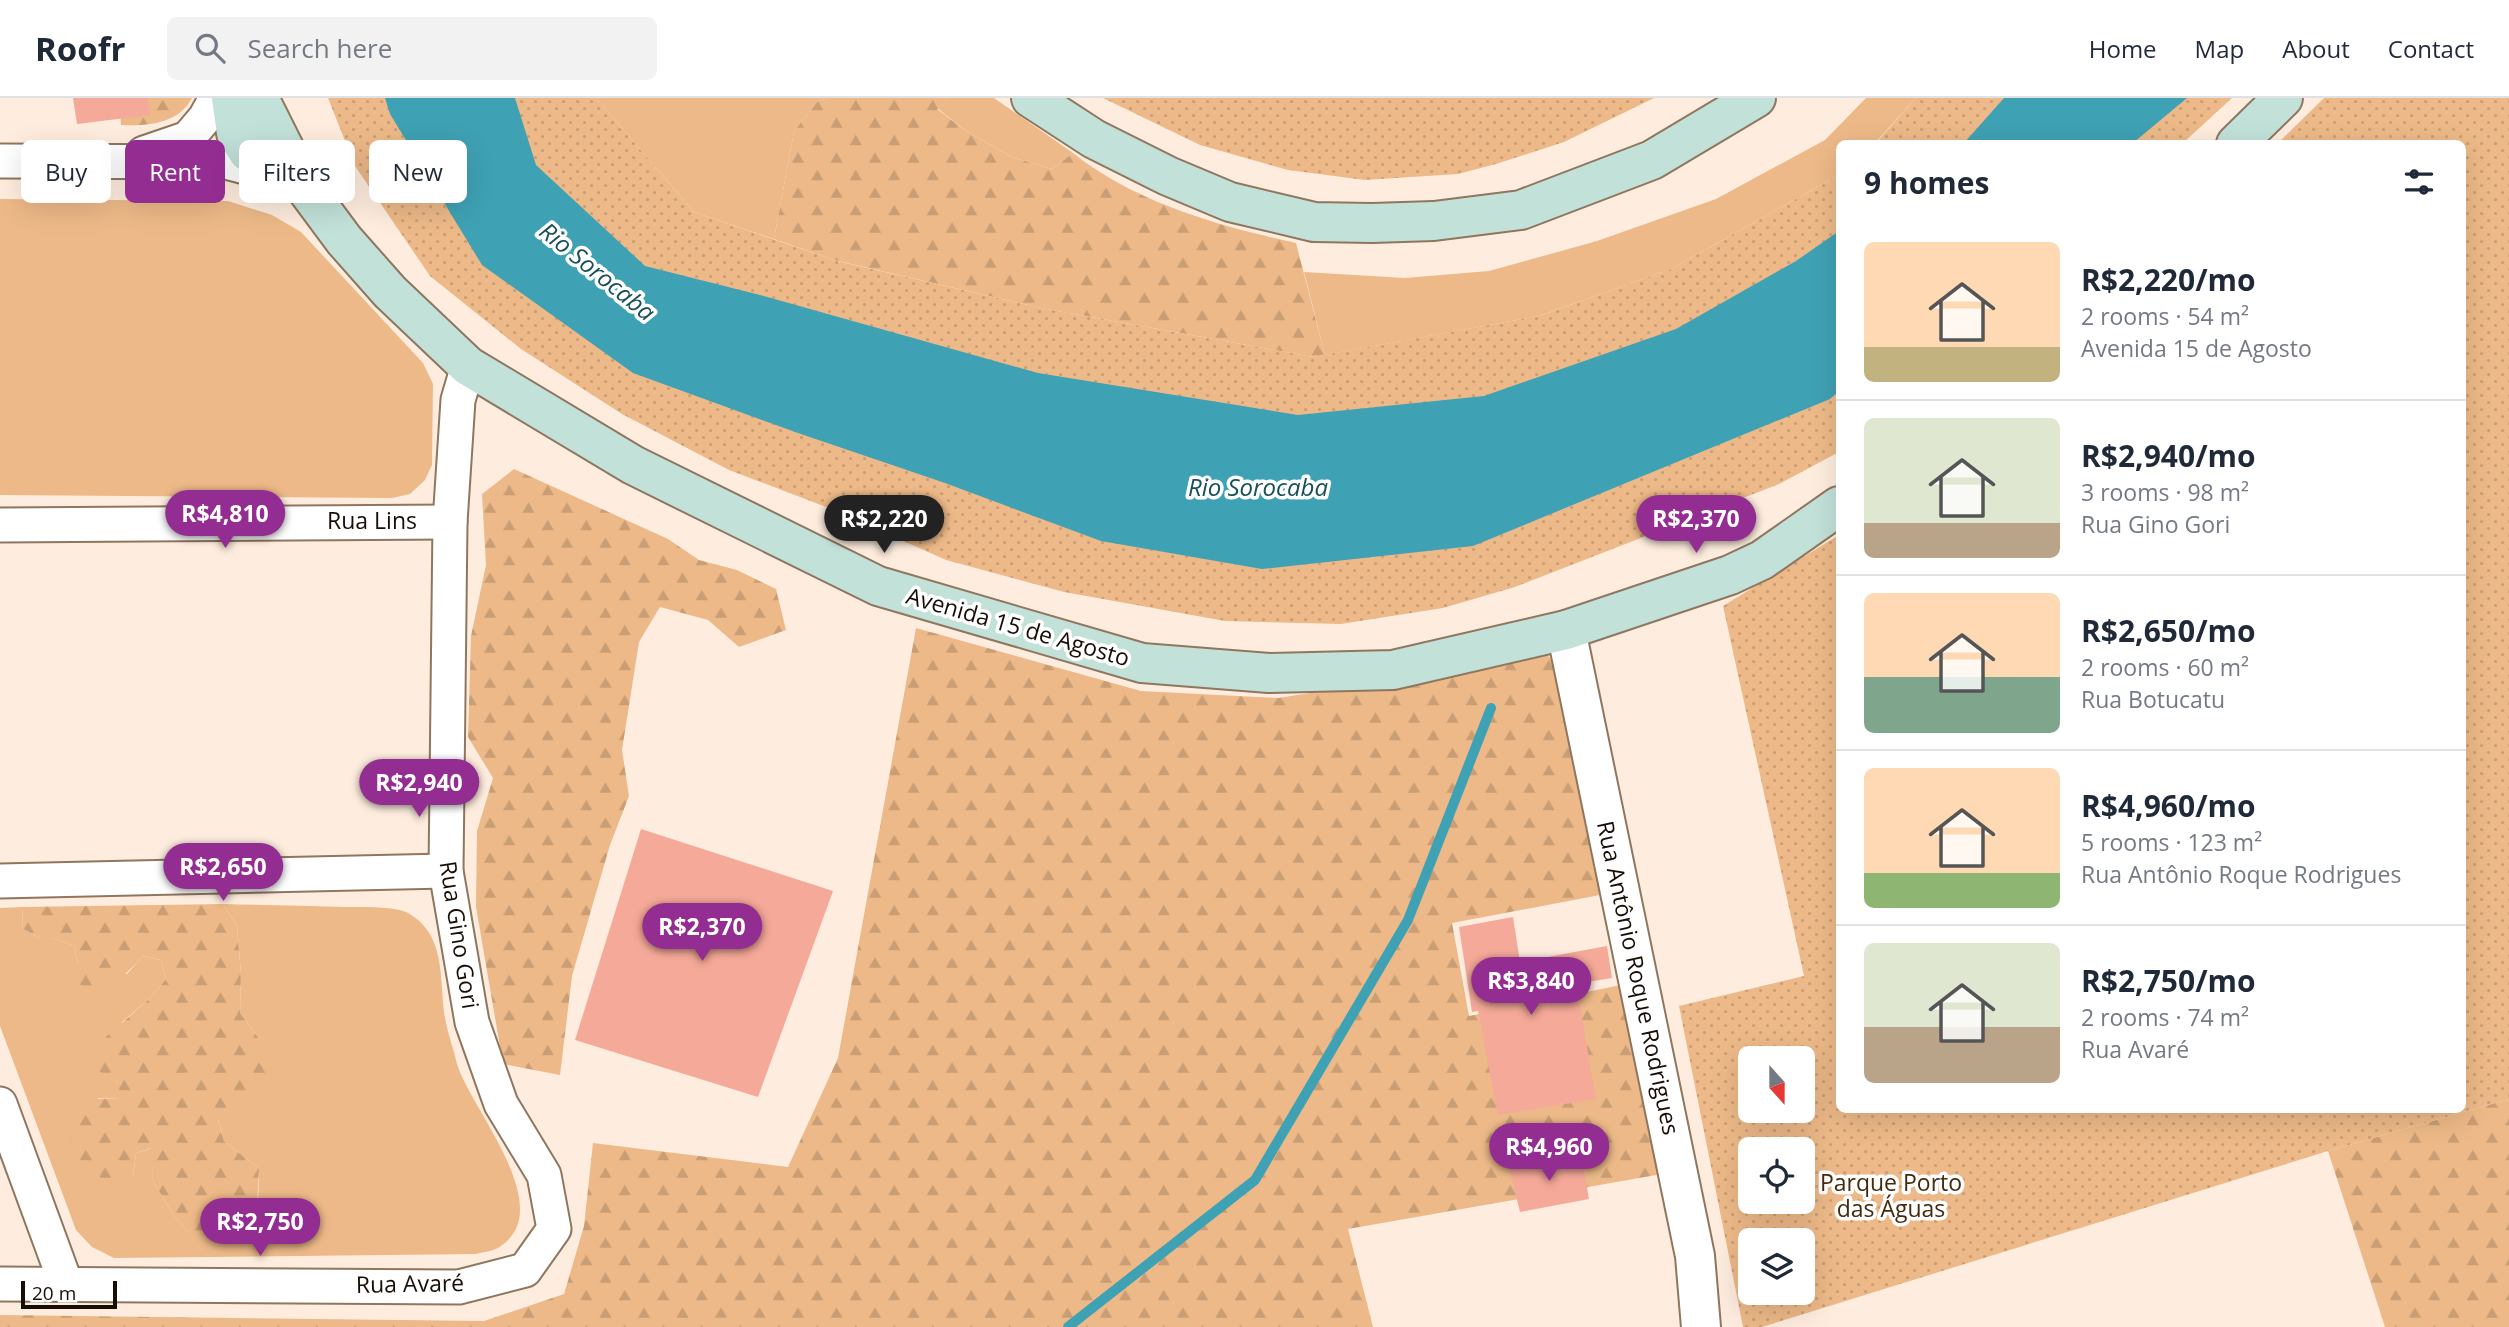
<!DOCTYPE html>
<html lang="en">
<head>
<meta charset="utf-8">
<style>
	:root { --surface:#fff; --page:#f2f2f3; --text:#1f2937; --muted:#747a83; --line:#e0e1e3; --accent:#942d92 }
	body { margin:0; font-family:"Open Sans",sans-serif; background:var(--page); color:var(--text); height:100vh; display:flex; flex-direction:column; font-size:26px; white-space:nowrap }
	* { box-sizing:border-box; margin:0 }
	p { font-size:23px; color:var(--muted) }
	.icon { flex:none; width:38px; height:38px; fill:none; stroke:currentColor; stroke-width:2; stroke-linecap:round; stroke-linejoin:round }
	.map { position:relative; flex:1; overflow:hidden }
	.drawer { position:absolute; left:1836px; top:42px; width:630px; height:973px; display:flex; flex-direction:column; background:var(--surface); border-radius:10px; box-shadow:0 7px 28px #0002 }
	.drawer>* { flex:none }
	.banner { position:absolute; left:21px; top:42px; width:665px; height:63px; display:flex; gap:14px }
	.needle { width:46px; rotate:159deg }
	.fabs { position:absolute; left:1738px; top:948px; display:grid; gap:14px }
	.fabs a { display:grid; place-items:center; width:77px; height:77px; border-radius:10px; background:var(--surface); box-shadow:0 7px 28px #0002; font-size:35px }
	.scale { position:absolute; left:21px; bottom:18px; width:96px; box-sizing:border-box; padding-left:7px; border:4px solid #170e06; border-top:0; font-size:19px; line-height:24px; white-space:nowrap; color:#170e06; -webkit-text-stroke:5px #fff; paint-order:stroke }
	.price { position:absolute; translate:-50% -60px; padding:0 16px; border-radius:24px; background:var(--accent); color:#fff; font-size:23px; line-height:46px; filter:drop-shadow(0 2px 4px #0008) }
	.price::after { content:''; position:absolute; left:50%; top:42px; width:21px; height:16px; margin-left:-10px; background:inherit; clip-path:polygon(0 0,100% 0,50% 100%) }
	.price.on { background:#222; color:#fff }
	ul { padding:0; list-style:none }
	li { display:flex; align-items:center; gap:21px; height:175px; padding:0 28px }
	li+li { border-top:2px solid var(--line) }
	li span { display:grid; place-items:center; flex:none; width:196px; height:140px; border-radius:10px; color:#555 }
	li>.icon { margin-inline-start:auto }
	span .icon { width:84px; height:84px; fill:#fffc; stroke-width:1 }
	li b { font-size:30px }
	h2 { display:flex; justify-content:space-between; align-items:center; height:84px; padding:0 28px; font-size:30px }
	.chip { padding:0 24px; border-radius:10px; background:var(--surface); box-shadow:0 7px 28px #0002; font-size:24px; line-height:63px }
	.chip.on { background:var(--accent); color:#fff }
	header { display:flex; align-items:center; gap:42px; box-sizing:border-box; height:98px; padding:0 35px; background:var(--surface); border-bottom:2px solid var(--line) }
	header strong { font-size:33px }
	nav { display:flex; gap:38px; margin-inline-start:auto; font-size:24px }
	.search { width:490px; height:63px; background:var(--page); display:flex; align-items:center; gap:18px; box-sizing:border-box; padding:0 24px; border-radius:10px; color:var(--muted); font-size:26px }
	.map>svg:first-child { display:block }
	.grass { fill:#edb988 }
	.forest { fill:url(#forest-firs) }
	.park { fill:url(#park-dots); fill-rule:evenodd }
	.water { fill:#3fa1b4 }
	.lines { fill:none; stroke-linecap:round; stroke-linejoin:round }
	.stream { stroke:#3fa1b4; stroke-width:10 }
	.building { fill:#f5a998 }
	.minor-casing { stroke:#8f765f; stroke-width:37 }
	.tertiary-casing { stroke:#8f765f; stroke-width:42 }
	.secondary-casing { stroke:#8f765f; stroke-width:42 }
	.minor { stroke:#fff; stroke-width:33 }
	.tertiary { stroke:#fff; stroke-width:38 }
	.secondary { stroke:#c2e1d9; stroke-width:38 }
	.labels { text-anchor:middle; stroke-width:7; stroke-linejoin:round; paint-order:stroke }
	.street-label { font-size:23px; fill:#170e06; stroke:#fff }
	.park-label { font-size:23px; fill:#452a0c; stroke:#fff }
	.water-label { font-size:24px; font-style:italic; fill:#18505a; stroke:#fff }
</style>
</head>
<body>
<header>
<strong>Roofr</strong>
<div class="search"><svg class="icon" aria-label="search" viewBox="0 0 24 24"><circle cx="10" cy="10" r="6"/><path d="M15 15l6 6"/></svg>Search here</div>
<nav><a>Home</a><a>Map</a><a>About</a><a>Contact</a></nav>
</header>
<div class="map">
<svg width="2509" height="1229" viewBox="0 0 2509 1229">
	<defs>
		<pattern id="forest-firs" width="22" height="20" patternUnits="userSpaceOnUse" patternTransform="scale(1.75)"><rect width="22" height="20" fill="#edb988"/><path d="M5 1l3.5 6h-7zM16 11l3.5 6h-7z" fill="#ca9e74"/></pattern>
		<pattern id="park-dots" width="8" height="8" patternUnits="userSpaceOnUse" patternTransform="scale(1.75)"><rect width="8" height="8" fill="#edb988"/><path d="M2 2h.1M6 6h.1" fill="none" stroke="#ca9e74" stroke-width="1.8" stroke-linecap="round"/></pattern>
	</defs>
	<rect width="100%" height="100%" fill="#feedde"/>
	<g class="grass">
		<polygon points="596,0 829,0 818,3 794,33 774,141 694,114"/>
		<polygon points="948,0 994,0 1073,55 1052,71 1012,59 966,33 937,10"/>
		<polygon points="1866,0 1916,0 1875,45 1839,46 1839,77 1671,171 1539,218 1325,257 1304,174 1405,180 1489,173 1597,143 1716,101 1825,42"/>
		<polygon points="0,101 228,103 272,117 301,134 423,265 433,286 432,367 425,382 410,396 392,400 0,397"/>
		<path d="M223,806C264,807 304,808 345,809C361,809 395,808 408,815C449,838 438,887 446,925C449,939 454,953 457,966C470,1010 558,1109 501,1148C495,1153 483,1154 476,1156L114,1160L92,1149L76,1132L0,928V810L22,809L23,831L40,840H54L74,848L78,865L127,876L143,858L161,862L166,881L148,902L122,924L117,981L120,1000H98L133,1079L136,1055L152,1050L153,1083L172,1115L187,1133L258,1107L259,1071L224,1043L218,1021L261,943L240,915L241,875L237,828Z"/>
	</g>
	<g class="forest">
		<path d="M119,0H192C178,26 148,28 121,27Z"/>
		<path d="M829,0H948L937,11L966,33L1012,59L1052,71L1073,55C1136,105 1219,128 1296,145L1325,257L1313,259L1041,210L834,162L774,141L794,33L818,3Z"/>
		<polygon points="514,371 668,441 699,462 737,472 776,491 786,532 739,549 708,522 660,509 639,544 622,652 629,698 610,747 572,878 560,977 503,966 476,809 477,733 493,680 468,639 471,538 486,467 482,396"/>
		<polygon points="916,530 1141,593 1278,600 1394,582 1537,548 1555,564 1600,797 1452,825 1469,918 1621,887 1662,1076 1348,1131 1373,1229 0,1229 0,1217 484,1223 564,1196 584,1128 593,1045 788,1069 838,960"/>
		<path d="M223,806L237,828L241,875L240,915L261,943L268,980L218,1021L224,1043L259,1071L256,1128L221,1141L187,1133L172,1115L153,1083L151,1050L136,1055L133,1079L117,1090C79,1066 74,1062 66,1018C79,999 98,1001 119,1000L117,981L93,971L99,945L148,902L166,881L161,862L143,858C125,878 111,890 84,894L75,876L78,865L74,848L54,840H40L23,831L22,809Z"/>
		<polygon points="2509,1001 2509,1229 2385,1229 2328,1053"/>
	</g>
	<g class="park">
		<polygon points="328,0 596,0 694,114 837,163 1041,210 1313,259 1539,218 1671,171 1839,77 1839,354 1779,386 1515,489 1443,510 1341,526 1225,523 1064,494 946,462 834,412 729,372 622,316 521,251 430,178 355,68"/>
		<polygon points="1103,0 1654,0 1564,44 1496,66 1458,76 1365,82 1288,72 1200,47"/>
		<polygon points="1916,0 2232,0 2183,45 1875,46"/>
		<path d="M2324,0H2509V1001L2328,1053L1762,1229H1743L1679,908L1804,878L1723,508L1839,437V1012H2462V46L2278,45ZM1750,961H1802V1013H1750ZM1750,1052H1802V1104H1750ZM1750,1143H1802V1195H1750Z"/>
	</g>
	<g class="water">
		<polygon points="385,0 515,0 536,67 645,168 760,197 1038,275 1298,317 1484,298 1676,231 1796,163 1839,133 1839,293 1830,301 1473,448 1262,471 1101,443 945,385 798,335 633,275 482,167 390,16"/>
		<polygon points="2004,0 2187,0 2133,45 1964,45"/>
	</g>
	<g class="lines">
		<polyline class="stream" points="1068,1229 1255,1082 1408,822 1491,610"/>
	</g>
	<g class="building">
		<polygon points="73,0 148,0 150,17 77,26"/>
		<polygon points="641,731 833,793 758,999 575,942"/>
		<polygon points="1513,819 1520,864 1607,848 1612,880 1576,886 1596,1001 1498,1017 1478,913 1472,914 1459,829"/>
		<polygon points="1581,1057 1589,1101 1520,1114 1509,1068"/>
	</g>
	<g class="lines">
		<g class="minor-casing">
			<g id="minor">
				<polyline points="144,55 188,40 205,20 216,0"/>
				<polyline points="0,63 226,64 276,77"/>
				<polyline points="0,427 450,424"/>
				<polyline points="0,783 446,773"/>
				<polyline points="0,1006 66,1186"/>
				<polyline points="0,1186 459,1189 525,1172 554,1131 544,1077 501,1006 472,924 446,773 450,424 458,302 468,268"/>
			</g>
		</g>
		<g class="tertiary-casing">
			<polyline id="tertiary" points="1566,532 1695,1158 1701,1229"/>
		</g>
		<g class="secondary-casing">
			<g id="secondary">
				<polyline points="231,0 236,35 248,54 301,84"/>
				<polyline points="259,0 301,84 344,142 390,194 468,268 633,367 878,488 1142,565 1269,575 1393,572 1566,532 1730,477 1762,462 1839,408"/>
				<polyline points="1031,0 1094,41 1168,78 1230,104 1314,124 1372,125 1434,123 1521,112 1652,62 1756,0"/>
				<polyline points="2236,46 2283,0"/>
			</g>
		</g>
		<use href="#minor" class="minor"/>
		<use href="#tertiary" class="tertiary"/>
		<use href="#secondary" class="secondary"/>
	</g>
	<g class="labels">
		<g class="street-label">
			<text x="372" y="431">Rua Lins</text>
			<text transform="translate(1018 529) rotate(16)" y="8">Avenida 15 de Agosto</text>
			<text transform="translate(459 837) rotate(81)" y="8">Rua Gino Gori</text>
			<text transform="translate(1638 880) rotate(78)" y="8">Rua Antônio Roque Rodrigues</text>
			<text transform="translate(410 1186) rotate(-1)" y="8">Rua Avaré</text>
		</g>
		<g class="park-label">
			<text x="1891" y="1093">Parque Porto<tspan x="1891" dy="26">das Águas</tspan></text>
		</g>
		<g class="water-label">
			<text transform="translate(597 174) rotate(39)" y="8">Rio Sorocaba</text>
			<text x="1258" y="398">Rio Sorocaba</text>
		</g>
	</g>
</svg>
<div class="fabs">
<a><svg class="needle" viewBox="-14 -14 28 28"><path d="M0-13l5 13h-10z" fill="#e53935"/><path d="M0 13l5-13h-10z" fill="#747a83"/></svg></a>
<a><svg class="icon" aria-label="locate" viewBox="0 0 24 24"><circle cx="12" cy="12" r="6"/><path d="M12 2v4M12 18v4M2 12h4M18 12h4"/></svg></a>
<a><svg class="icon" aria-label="layers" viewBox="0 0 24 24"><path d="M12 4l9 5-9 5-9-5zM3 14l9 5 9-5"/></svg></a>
</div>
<div class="scale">20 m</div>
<b class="price" style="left:225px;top:452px">R$4,810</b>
<b class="price on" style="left:884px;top:457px">R$2,220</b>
<b class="price" style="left:1696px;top:457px">R$2,370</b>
<b class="price" style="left:419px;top:721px">R$2,940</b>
<b class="price" style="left:223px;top:805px">R$2,650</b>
<b class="price" style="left:702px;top:865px">R$2,370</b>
<b class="price" style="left:1531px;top:919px">R$3,840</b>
<b class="price" style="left:1549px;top:1085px">R$4,960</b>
<b class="price" style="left:260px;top:1160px">R$2,750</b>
<div class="banner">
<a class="chip">Buy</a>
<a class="chip on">Rent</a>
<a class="chip">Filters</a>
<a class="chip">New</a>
</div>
<section class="drawer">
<h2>9 homes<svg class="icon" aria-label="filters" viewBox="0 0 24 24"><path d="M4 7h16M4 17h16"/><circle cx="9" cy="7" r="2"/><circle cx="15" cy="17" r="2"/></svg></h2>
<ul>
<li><span style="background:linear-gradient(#ffd9b3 75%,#c2b280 0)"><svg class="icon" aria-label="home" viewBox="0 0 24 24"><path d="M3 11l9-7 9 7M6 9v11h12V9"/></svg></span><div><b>R$2,220/mo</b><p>2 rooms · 54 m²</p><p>Avenida 15 de Agosto</p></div></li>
<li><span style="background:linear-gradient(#dfe7d0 75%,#b9a48a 0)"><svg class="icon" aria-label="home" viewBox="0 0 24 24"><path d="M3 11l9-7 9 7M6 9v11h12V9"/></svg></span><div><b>R$2,940/mo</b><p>3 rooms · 98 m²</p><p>Rua Gino Gori</p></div></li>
<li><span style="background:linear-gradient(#ffd9b3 60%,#7fa58c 0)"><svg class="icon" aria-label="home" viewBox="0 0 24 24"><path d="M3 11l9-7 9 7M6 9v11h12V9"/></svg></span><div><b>R$2,650/mo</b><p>2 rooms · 60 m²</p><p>Rua Botucatu</p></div></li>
<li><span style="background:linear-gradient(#ffd9b3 75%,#8fb573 0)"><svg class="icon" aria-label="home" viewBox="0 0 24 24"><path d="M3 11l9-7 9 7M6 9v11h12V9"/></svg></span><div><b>R$4,960/mo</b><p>5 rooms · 123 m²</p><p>Rua Antônio Roque Rodrigues</p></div></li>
<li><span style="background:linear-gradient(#dfe7d0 60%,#b9a48a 0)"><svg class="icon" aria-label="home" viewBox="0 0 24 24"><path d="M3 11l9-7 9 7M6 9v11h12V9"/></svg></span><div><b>R$2,750/mo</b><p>2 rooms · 74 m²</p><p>Rua Avaré</p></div></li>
</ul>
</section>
</div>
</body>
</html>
